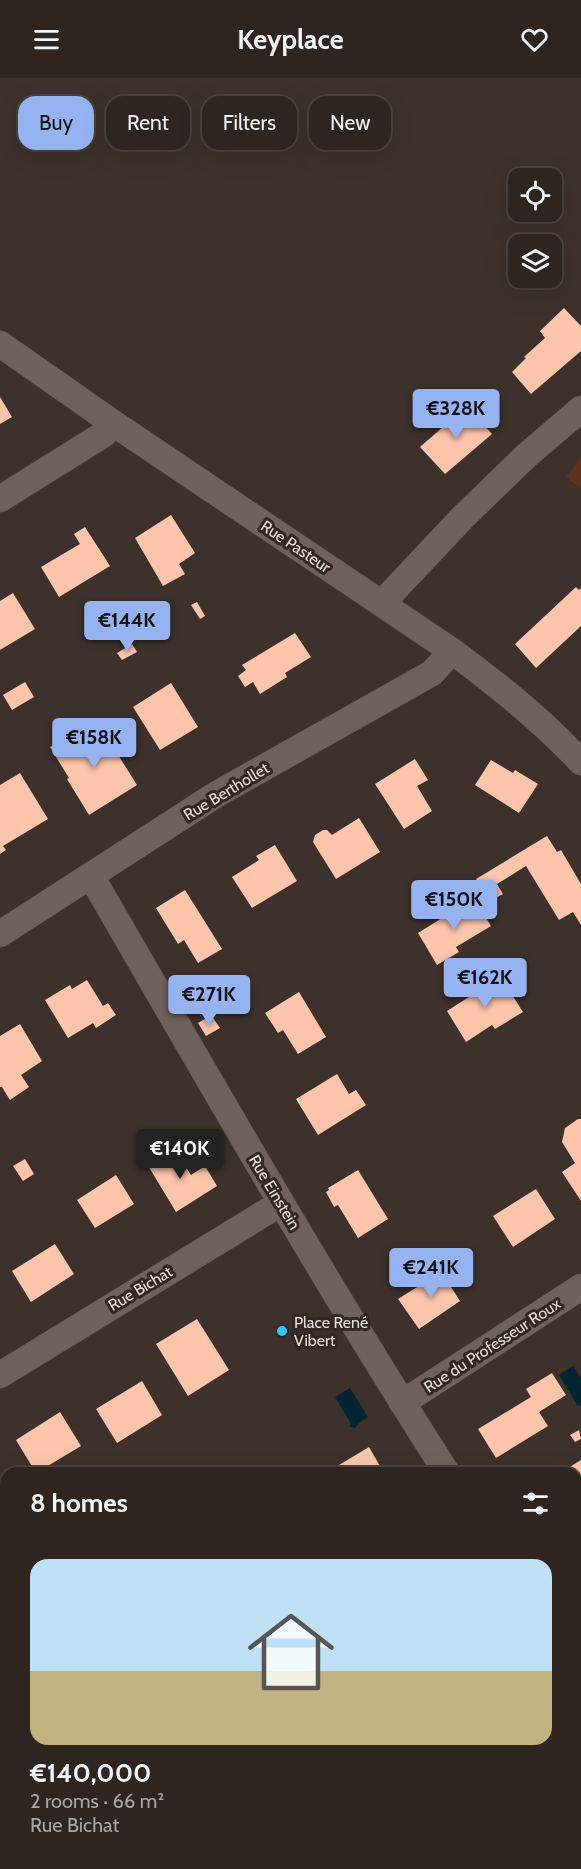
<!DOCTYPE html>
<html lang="en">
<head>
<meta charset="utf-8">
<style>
	:root { --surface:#2e2520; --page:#3a312d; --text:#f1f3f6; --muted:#a7a5a5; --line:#49423e; --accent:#95b2f1 }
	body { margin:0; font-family:Cabin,sans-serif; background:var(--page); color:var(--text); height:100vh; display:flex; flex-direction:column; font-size:22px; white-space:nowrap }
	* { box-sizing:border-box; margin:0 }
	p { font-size:20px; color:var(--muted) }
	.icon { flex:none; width:33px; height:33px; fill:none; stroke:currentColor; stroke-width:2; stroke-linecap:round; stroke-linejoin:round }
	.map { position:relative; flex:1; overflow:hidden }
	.side { position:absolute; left:0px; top:1389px; width:582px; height:402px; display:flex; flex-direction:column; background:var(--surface); border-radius:18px 18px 0 0; box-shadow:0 6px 24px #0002,0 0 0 2px var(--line) }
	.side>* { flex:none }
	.top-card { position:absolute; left:18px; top:18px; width:546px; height:54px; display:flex; gap:12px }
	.fabs { position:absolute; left:508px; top:90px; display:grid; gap:12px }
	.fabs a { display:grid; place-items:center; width:54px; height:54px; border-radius:12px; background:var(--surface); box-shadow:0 6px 24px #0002,0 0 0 2px var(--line); font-size:30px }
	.price { position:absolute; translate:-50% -51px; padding:0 14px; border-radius:6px; background:var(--accent); color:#111; font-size:20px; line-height:39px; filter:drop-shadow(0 2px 3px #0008) }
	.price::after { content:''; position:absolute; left:50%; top:36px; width:18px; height:14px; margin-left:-9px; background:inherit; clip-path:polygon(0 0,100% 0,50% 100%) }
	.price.on { background:#222; color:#fff }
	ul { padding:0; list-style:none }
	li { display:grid; align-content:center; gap:12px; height:318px; padding:0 30px }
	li+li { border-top:2px solid var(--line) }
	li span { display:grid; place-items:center; height:186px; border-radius:18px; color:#555 }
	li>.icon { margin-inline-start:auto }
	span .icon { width:108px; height:108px; fill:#fffc; stroke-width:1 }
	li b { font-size:26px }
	h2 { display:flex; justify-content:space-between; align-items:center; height:72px; padding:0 30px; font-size:26px }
	.tag { padding:0 21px; border-radius:18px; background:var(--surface); box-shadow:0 6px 24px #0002,0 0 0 2px var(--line); font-size:21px; line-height:54px }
	.tag.on { background:var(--accent); color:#111 }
	header { display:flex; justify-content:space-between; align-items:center; height:78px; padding:0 30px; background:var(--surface); font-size:27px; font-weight:800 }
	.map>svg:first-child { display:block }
	.green { fill:#5d331f }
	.water { fill:#032531 }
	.building { fill:#fec5ab }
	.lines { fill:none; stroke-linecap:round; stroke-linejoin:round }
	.minor-casing { stroke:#5a504c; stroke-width:27 }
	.minor { stroke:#6f615b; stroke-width:26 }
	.poi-dot { fill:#27c8ff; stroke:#332722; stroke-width:2 }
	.labels { text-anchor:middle; stroke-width:6; stroke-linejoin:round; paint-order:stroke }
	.street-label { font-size:16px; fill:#e6dedb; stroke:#332722 }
	.poi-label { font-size:16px; fill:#e6dedb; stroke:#332722; text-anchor:start }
</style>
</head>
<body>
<header><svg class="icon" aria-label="menu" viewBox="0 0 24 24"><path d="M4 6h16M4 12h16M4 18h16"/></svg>Keyplace<svg class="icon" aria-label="heart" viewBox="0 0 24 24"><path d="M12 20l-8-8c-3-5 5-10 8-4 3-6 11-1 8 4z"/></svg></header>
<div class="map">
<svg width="581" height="1791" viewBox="0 0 581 1791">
	<rect width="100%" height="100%" fill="#3d312b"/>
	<polygon class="green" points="581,380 581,411 566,399"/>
	<g class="water">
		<polygon points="573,1288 581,1300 581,1327 578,1328 559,1297"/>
		<polygon points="350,1310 368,1339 358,1346 355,1350 350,1349 350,1344 335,1319"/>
	</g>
	<g class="building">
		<polygon points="564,230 581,248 581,273 531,316 512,294 526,280 524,279 545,260 540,253"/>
		<polygon points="0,319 12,339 0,346"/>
		<polygon points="467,328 492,356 445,396 420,369"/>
		<polygon points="171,437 195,475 179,486 185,496 163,508 135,460"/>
		<polygon points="85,449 110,488 59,519 41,489 80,466 74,456"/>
		<polygon points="576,509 579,512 581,510 581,548 536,590 515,566"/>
		<polygon points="13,515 35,551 0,572 0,523"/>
		<polygon points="197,524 205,538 200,541 191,527"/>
		<polygon points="295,555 311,579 285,595 287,599 260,616 253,604 245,609 238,598 246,592 242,587"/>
		<polygon points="132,566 137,574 122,582 117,575"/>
		<polygon points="25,604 34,619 12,632 3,617"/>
		<polygon points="171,605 198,649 160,672 133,629"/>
		<polygon points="100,648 137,707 89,737 67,701 69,700 50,669 71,656 76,663"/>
		<polygon points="415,681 428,702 417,708 432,733 404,751 375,706"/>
		<polygon points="491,682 513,695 515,692 538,706 519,735 475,707"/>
		<polygon points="20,695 48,741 3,768 6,772 0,776 0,707"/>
		<polygon points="359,740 380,774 336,801 313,764 315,757 323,752 327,752 332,757"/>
		<polygon points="547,758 557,774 561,772 581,806 581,847 573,834 559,842 526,788 497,806 503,816 490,823 476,801"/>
		<polygon points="275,767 297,803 252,830 232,799 259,782 256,778"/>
		<polygon points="185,812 222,871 198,885 184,862 178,866 156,830"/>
		<polygon points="474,820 491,848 456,869 459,874 437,887 418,855"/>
		<polygon points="499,896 523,934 495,951 492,947 466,964 447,933 472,917 471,914"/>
		<polygon points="87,902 103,928 108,925 116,937 96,950 93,945 68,960 45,922 70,907 72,911"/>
		<polygon points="299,914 326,959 298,976 283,952 278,955 265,935"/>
		<polygon points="211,937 220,950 206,958 198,945"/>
		<polygon points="20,946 42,983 21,997 29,1009 10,1022 2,1009 0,1009 0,958"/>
		<polygon points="337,996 349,1016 356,1012 366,1027 318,1057 296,1021"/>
		<polygon points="578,1041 581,1041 581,1123 562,1094 575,1085 562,1064 565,1050"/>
		<polygon points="173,1069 191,1097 205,1088 217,1108 176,1134 147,1086"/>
		<polygon points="25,1081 34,1096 23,1103 13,1088"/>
		<polygon points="358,1092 388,1141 358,1160 338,1127 334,1129 326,1114 329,1112 328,1110"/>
		<polygon points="116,1097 134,1126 95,1150 77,1122"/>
		<polygon points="536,1111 555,1141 513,1169 493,1138"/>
		<polygon points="55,1166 74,1196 31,1224 12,1193"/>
		<polygon points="449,1193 458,1205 451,1209 460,1223 419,1251 398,1221 441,1194 443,1197"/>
		<polygon points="197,1241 229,1292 188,1318 156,1266"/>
		<polygon points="552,1295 566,1317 539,1334 548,1348 496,1380 478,1351 531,1319 526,1311"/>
		<polygon points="142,1303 162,1337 117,1365 96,1331"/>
		<polygon points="60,1334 81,1368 36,1395 16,1362"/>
		<polygon points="579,1352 581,1361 575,1364 570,1357"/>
		<polygon points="369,1369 384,1395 337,1395 334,1390"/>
		<polygon points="581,1382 581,1437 576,1441 576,1395 560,1395"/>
		<polygon points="0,1399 6,1408 6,1415 0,1419"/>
		<polygon points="581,1476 581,1517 576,1509 576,1479"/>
		<polygon points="0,1567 6,1577 6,1601 0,1605"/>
		<polygon points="95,1785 107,1785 110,1791 85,1791"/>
	</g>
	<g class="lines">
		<g class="minor-casing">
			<g id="minor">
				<path d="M0,266L113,345L452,573C498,607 542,642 581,684"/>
				<polyline points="0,421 104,356 113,345"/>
				<polyline points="382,525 462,440 526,378 581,331"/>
				<path d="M91,798C207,998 322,1200 447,1395"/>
				<polyline points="0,856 217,716 432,595 452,573"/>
				<polyline points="0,1297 281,1125"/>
				<polyline points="402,1325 581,1209"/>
				<polyline points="576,1613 581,1630"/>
				<polyline points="0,1654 6,1651"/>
			</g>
		</g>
		<use href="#minor" class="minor"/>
	</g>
	<circle class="poi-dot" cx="282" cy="1253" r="6"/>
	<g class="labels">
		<g class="street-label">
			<text transform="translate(296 468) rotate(34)" y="6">Rue Pasteur</text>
			<text transform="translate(226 713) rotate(-31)" y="6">Rue Berthollet</text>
			<text transform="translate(275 1114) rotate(59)" y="6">Rue Einstein</text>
			<text transform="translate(140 1210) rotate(-31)" y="6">Rue Bichat</text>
			<text transform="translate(492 1267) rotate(-33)" y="6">Rue du Professeur Roux</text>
		</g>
		<g class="poi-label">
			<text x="294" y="1250">Place René<tspan x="294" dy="18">Vibert</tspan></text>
		</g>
	</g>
</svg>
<div class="fabs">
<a><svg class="icon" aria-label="locate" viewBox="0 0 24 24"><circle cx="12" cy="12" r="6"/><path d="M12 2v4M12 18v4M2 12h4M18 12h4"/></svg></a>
<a><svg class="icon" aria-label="layers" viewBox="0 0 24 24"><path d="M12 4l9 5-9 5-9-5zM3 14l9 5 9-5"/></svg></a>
</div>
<b class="price" style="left:456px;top:362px">€328K</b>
<b class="price" style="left:127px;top:574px">€144K</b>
<b class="price" style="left:94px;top:691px">€158K</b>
<b class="price" style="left:454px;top:853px">€150K</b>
<b class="price" style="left:485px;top:931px">€162K</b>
<b class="price" style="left:209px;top:948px">€271K</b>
<b class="price on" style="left:180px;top:1102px">€140K</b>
<b class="price" style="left:431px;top:1221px">€241K</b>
<div class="top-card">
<a class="tag on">Buy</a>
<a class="tag">Rent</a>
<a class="tag">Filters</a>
<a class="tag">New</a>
</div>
<section class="side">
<h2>8 homes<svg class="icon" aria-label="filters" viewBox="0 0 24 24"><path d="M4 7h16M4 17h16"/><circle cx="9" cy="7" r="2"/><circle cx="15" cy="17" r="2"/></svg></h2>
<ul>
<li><span style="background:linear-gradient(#bfe0f5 60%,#c2b280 0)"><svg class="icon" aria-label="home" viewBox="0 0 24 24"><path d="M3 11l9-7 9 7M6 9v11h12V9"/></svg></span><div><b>€140,000</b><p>2 rooms · 66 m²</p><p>Rue Bichat</p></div></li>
</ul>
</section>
</div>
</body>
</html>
